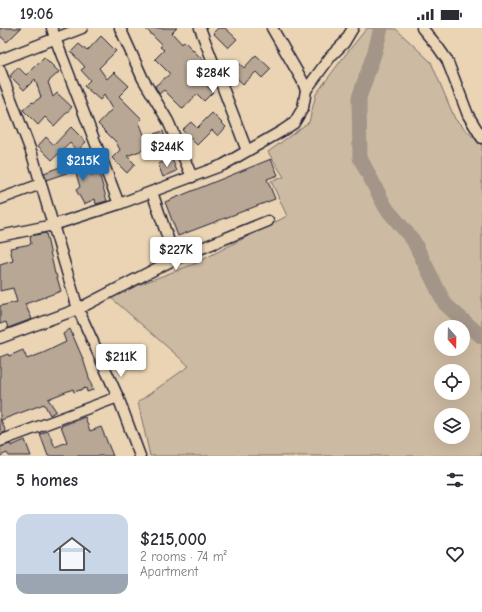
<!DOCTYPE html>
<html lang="en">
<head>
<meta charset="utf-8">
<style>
	:root { --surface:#fff; --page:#f2f2f3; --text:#2b2b33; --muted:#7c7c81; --line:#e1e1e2; --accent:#1f6fb2 }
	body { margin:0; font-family:"Comic Neue",sans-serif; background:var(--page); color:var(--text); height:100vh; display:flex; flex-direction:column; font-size:15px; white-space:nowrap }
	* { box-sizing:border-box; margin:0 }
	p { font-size:13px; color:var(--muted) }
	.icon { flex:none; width:22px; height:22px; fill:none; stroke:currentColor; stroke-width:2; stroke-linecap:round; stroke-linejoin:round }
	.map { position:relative; height:428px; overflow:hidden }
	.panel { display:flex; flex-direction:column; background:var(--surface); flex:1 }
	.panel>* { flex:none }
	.needle { width:26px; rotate:160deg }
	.buttons { position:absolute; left:434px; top:292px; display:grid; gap:8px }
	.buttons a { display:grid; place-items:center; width:36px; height:36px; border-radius:50%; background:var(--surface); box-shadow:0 4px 16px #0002; font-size:20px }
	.price { position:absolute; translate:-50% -34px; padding:0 9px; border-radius:4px; background:#fff; color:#222; font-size:13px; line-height:26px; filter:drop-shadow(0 1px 2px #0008) }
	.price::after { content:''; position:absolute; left:50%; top:24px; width:12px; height:9px; margin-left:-6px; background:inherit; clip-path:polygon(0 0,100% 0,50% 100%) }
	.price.on { background:var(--accent); color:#fff }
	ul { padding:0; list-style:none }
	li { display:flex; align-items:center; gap:12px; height:100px; padding:0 16px }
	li+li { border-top:1px solid var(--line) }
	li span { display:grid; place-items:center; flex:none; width:112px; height:80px; border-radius:12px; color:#555 }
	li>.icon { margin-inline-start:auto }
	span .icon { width:48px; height:48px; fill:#fffc; stroke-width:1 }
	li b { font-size:17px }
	h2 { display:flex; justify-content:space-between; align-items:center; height:48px; padding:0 16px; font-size:17px }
	.status { display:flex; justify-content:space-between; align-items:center; height:28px; padding:0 20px; background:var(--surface); direction:ltr }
	.status svg { height:11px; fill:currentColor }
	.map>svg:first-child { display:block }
	.green { fill:#cdbaa2; stroke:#786e6e; fill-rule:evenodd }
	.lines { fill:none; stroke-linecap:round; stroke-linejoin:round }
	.river { stroke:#a39588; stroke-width:15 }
	.building { fill:#b8a795; stroke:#22223b }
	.minor-casing { stroke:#22223b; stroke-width:13 }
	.minor { stroke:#ead4b3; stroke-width:10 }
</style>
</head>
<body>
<div class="status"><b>19:06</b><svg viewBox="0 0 49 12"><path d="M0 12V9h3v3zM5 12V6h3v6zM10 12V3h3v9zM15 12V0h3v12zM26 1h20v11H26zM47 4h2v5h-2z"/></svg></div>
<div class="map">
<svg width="482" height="428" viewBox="0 0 482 428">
	<rect width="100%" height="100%" fill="#ead4b3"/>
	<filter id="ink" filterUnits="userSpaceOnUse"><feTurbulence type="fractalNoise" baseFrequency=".025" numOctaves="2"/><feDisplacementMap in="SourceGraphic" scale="8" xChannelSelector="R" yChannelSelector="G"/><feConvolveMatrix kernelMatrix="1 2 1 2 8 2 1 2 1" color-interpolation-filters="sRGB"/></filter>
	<g filter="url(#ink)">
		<path class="green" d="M367,0L396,1L431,34L455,91L482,118V428H150L138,374L189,338L109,268L194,236L287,188L271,153L284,149L268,124L309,94L316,66L346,26ZM441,299H463V321H441ZM441,343H463V365H441ZM441,387H463V409H441Z"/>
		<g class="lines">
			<polyline class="river" points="381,0 375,23 359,70 360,130 386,180 413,212 445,276 482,309"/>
		</g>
		<g class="building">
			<polygon points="0,0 21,0 7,14 0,8"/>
			<polygon points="145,0 177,0 172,5 182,16 184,13 205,34 208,40 194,46 213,64 204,73 197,66 183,81 164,62 159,66 155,58 170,46 155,31 164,22 160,19 162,17"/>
			<polygon points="218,0 225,0 237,11 228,20 213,5"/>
			<polygon points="101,8 116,23 99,40 107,51 114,44 129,58 119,68 142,91 139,94 145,109 163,103 166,113 127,128 135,136 127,145 112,130 120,122 116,114 98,96 112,81 104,67 100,72 84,58 90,52 81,42 85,39 71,24 79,16 87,23"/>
			<polygon points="256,27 271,41 262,50 256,44 243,56 228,42 237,33 244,40"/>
			<polygon points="44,29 59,44 48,54 53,69 57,65 72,79 54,98 45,89 38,97 23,82 32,74 33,75 41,69 35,51 24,62 10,48 18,39 26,47"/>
			<polygon points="212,85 226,99 218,108 212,102 197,117 182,102 191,94 197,100"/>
			<polygon points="71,99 86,114 77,123 70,115 52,132 38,118 46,109 54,117"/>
			<polygon points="81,131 85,142 89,141 91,147 99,145 107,173 96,176 95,171 84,176 76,162 80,159 75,142 46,152 44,145"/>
			<polygon points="172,131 177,143 163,149 158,136"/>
			<polygon points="271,131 278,147 267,151 275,171 178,208 165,174"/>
			<polygon points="46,205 55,246 56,246 61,263 25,276 32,291 8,300 6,294 0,296 0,278 17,274 13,260 0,263 0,237 13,233 10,220 31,216 30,208"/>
			<polygon points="70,301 83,331 93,362 87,364 86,360 74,364 73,361 48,371 56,383 50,387 44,376 1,392 6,404 0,406 0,329 8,326 9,328 23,322 27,331 43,325 66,314 63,306"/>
			<polygon points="85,389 90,403 101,399 113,428 48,428 40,406 48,403 55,419 67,414 61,398"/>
			<polygon points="25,412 31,428 9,428 7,425 0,428 0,419 10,416 11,418"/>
		</g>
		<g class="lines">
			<g class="minor-casing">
				<g id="minor">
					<polyline points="52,0 55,10 119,176"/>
					<polyline points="120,0 143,51 168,93 192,149"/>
					<polyline points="200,0 247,123"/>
					<polyline points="422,0 438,19 447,32 468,87 482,110"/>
					<polyline points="0,32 82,0"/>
					<polyline points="0,42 32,126 78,281 118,369 140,428"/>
					<polyline points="306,62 331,28 344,15 353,0"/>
					<polyline points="152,164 175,231"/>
					<polyline points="0,171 41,156"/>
					<polyline points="0,208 53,197 119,176 223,137 282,103 294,95 303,80 306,62 302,52 272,0"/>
					<polyline points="0,310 78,281 175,231 268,193"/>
					<polyline points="0,413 118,369"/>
				</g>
			</g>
			<use href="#minor" class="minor"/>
		</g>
	</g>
</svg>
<div class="buttons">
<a><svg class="needle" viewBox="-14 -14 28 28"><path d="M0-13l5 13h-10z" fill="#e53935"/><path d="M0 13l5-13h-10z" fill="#7c7c81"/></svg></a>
<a><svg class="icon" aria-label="locate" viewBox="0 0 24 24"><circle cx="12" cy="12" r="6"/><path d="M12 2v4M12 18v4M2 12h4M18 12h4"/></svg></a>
<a><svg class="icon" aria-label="layers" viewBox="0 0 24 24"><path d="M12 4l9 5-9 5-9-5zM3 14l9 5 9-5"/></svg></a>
</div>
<b class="price" style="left:213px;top:66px">$284K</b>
<b class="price" style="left:167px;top:140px">$244K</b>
<b class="price on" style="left:83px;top:154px">$215K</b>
<b class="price" style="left:176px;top:243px">$227K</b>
<b class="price" style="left:121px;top:350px">$211K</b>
</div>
<section class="panel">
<h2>5 homes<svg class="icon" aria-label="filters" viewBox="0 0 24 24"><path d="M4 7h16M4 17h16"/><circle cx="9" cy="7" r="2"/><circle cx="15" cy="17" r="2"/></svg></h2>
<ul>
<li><span style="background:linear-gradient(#c9d6e8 75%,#9aa5b1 0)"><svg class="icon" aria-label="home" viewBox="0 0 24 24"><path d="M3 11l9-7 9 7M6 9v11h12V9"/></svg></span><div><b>$215,000</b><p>2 rooms · 74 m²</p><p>Apartment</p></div><svg class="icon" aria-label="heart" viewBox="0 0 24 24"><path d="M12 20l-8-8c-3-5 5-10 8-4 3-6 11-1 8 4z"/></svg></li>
</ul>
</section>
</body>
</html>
